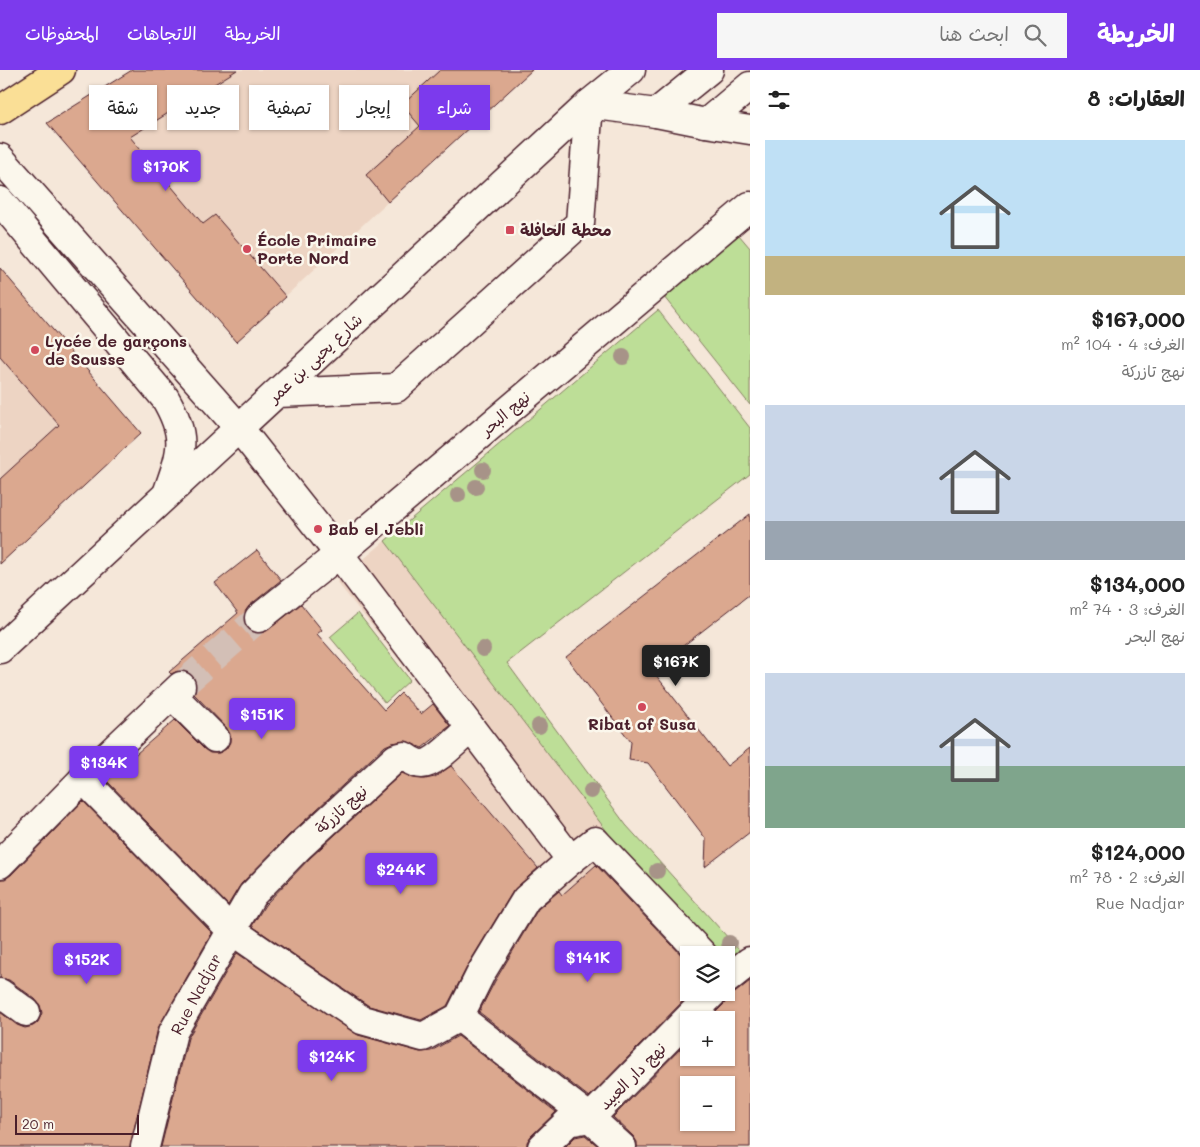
<!DOCTYPE html>
<html lang="ar">
<head>
<meta charset="utf-8">
<style>
	:root { --surface:#fff; --page:#f6f6f6; --text:#222; --muted:#767676; --accent:#7c3aed }
	body { margin:0; font-family:Mali,"Playpen Sans Arabic",sans-serif; background:var(--page); color:var(--text); direction:rtl; height:100vh; display:flex; flex-direction:column; font-size:19px; white-space:nowrap }
	* { box-sizing:border-box; margin:0 }
	p { font-size:16px; color:var(--muted) }
	.icon { flex:none; width:28px; height:28px; fill:none; stroke:currentColor; stroke-width:2; stroke-linecap:round; stroke-linejoin:round }
	.map { position:relative; flex:1; overflow:hidden; direction:ltr }
	.details { display:flex; flex-direction:column; background:var(--surface); width:450px }
	.details>* { flex:none }
	.top-card { position:absolute; left:15px; top:15px; width:475px; height:45px; direction:rtl; display:flex; gap:10px }
	.buttons { position:absolute; left:680px; top:876px; display:grid; gap:10px }
	.buttons a { display:grid; place-items:center; width:55px; height:55px; border-radius:0px; background:var(--surface); box-shadow:0 1px 4px #0004; font-size:25px }
	.scale { position:absolute; left:15px; bottom:12px; width:124px; box-sizing:border-box; padding-left:5px; border:2px solid #4a1f2b; border-top:0; font-size:14px; line-height:18px; white-space:nowrap; color:#4a1f2b; -webkit-text-stroke:4px #fbf7ec; paint-order:stroke }
	.price { position:absolute; translate:-50% -42px; padding:0 11px; border-radius:5px; background:var(--accent); color:#fff; font-size:16px; line-height:32px; filter:drop-shadow(0 1px 2px #0008) }
	.price::after { content:''; position:absolute; left:50%; top:30px; width:15px; height:11px; margin-left:-8px; background:inherit; clip-path:polygon(0 0,100% 0,50% 100%) }
	.price.on { background:#222; color:#fff }
	ul { padding:0; list-style:none }
	li { display:grid; align-content:center; gap:10px; height:265px; padding:0 15px }
	li span { display:grid; place-items:center; height:155px; border-radius:0px; color:#555 }
	li>.icon { margin-inline-start:auto }
	span .icon { width:90px; height:90px; fill:#fffc; stroke-width:1 }
	li b { font-size:21px }
	h2 { display:flex; justify-content:space-between; align-items:center; height:60px; padding:0 15px; font-size:21px }
	.chip { padding:0 18px; border-radius:0px; background:var(--surface); box-shadow:0 1px 4px #0004; font-size:18px; line-height:45px }
	.chip.on { background:var(--accent); color:#fff }
	header { display:flex; align-items:center; gap:30px; box-sizing:border-box; height:70px; padding:0 25px; background:var(--accent); color:#fff }
	header strong { font-size:24px }
	nav { display:flex; gap:28px; margin-inline-start:auto; font-size:18px }
	.search { width:350px; height:45px; background:var(--page); display:flex; align-items:center; gap:12px; box-sizing:border-box; padding:0 18px; border-radius:0px; color:var(--muted); font-size:19px }
	main { display:flex; flex:1; min-height:0 }
	.map>svg:first-child { display:block }
	.built { fill:#edd4c3 }
	.green { fill:#bdde97; stroke:#847e61 }
	.building { fill:#dba88f; stroke:#4a1f2b; fill-rule:evenodd }
	.lines { fill:none; stroke-linecap:round; stroke-linejoin:round }
	.minor-tunnel { stroke:#d3bfb6; stroke-width:28; stroke-dasharray:28 14; stroke-linecap:butt }
	.minor-casing { stroke:#4a1f2b; stroke-width:31 }
	.major-casing { stroke:#4a1f2b; stroke-width:31 }
	.minor { stroke:#fbf7ec; stroke-width:28 }
	.major { stroke:#fadf96; stroke-width:28 }
	.tree { fill:#a79388 }
	.poi-dot { fill:#d1495b; stroke:#fbf7ec; stroke-width:2 }
	.labels { text-anchor:middle; stroke-width:5; stroke-linejoin:round; paint-order:stroke }
	.poi-label { font-size:16px; font-weight:bold; fill:#4a1f2b; stroke:#fbf7ec; text-anchor:start }
	.street-label { font-size:16px; fill:#4a1f2b; stroke:#fbf7ec }
</style>
</head>
<body>
<header>
<strong>الخريطة</strong>
<div class="search"><svg class="icon" aria-label="search" viewBox="0 0 24 24"><circle cx="10" cy="10" r="6"/><path d="M15 15l6 6"/></svg>ابحث هنا</div>
<nav><a>الخريطة</a><a>الاتجاهات</a><a>المحفوظات</a></nav>
</header>
<main>
<section class="details">
<h2>العقارات: 8<svg class="icon" aria-label="filters" viewBox="0 0 24 24"><path d="M4 7h16M4 17h16"/><circle cx="9" cy="7" r="2"/><circle cx="15" cy="17" r="2"/></svg></h2>
<ul>
<li><span style="background:linear-gradient(#bfe0f5 75%,#c2b280 0)"><svg class="icon" aria-label="home" viewBox="0 0 24 24"><path d="M3 11l9-7 9 7M6 9v11h12V9"/></svg></span><div><b>$167,000</b><p>الغرف: 4 · 104 m²</p><p>نهج تازركة</p></div></li>
<li><span style="background:linear-gradient(#c9d6e8 75%,#9aa5b1 0)"><svg class="icon" aria-label="home" viewBox="0 0 24 24"><path d="M3 11l9-7 9 7M6 9v11h12V9"/></svg></span><div><b>$134,000</b><p>الغرف: 3 · 74 m²</p><p>نهج البحر</p></div></li>
<li><span style="background:linear-gradient(#c9d6e8 60%,#7fa58c 0)"><svg class="icon" aria-label="home" viewBox="0 0 24 24"><path d="M3 11l9-7 9 7M6 9v11h12V9"/></svg></span><div><b>$124,000</b><p>الغرف: 2 · 78 m²</p><p>Rue Nadjar</p></div></li>
</ul>
</section>
<div class="map">
<svg width="750" height="1077" viewBox="0 0 750 1077">
	<rect width="100%" height="100%" fill="#f5e7d9"/>
	<filter id="ink" filterUnits="userSpaceOnUse"><feTurbulence type="fractalNoise" baseFrequency=".02" numOctaves="2"/><feDisplacementMap in="SourceGraphic" scale="10" xChannelSelector="R" yChannelSelector="G"/><feConvolveMatrix kernelMatrix="1 2 1 2 8 2 1 2 1" color-interpolation-filters="sRGB"/></filter>
	<g filter="url(#ink)">
		<g class="built">
			<polygon points="132,0 534,0 515,15 434,89 236,272 47,53"/>
			<polygon points="0,198 141,363 0,494"/>
			<polygon points="385,471 612,768 721,885 689,885 689,893 598,793 562,825 446,692 453,657 337,512"/>
		</g>
		<g class="green">
			<polygon points="739,165 750,178 750,335 664,227"/>
			<polygon points="658,240 750,358 750,404 507,593 626,755 740,881 727,891 726,885 721,885 612,768 385,471"/>
			<polygon points="358,543 410,610 385,633 330,567"/>
		</g>
		<g class="building">
			<polygon points="132,0 237,0 130,67 203,154 215,145 286,227 236,272 47,53"/>
			<polygon points="440,0 532,0 388,132 366,105 420,56 402,35"/>
			<polygon points="0,198 141,363 0,494 0,409 59,355 0,287"/>
			<polygon points="750,444 750,524 652,600 727,696 750,678 750,762 705,797 706,769 648,693 629,690 631,672 566,587"/>
			<polygon points="257,480 281,510 249,536 245,542 244,550 247,558 254,563 261,563 268,560 301,534 322,560 317,564 384,640 401,623 421,644 433,634 450,656 422,678 406,671 392,673 385,676 288,766 241,814 228,835 106,710 175,650 204,679 210,683 219,683 226,679 230,672 230,664 226,657 194,624 196,620 196,613 193,606 185,601 178,601 171,604 169,602 238,543 215,513"/>
			<polygon points="451,696 538,798 513,821 468,895 447,936 421,950 369,936 252,856 265,835 310,788 402,703 413,708 425,709 435,707"/>
			<polygon points="83,731 212,863 158,958 130,1077 0,1077 0,942 17,955 25,958 33,956 38,952 42,943 40,935 35,929 9,910 0,908 0,809 5,809 11,805"/>
			<polygon points="596,795 689,893 689,925 589,1027 479,942 495,911 538,839 559,821 562,825"/>
			<polygon points="237,883 358,965 420,982 431,981 458,966 556,1042 531,1066 527,1072 527,1077 161,1077 188,968"/>
			<path d="M750,911V1077H637V1072L633,1066L613,1047L689,970V988H726V950H708L725,933L729,925L736,922ZM689,1015H726V1052H689Z"/>
			<polygon points="585,1065 599,1077 565,1077 575,1067"/>
		</g>
		<g class="lines">
			<polyline class="minor-tunnel" points="181,616 259,548"/>
			<g class="minor-casing">
				<g id="minor">
					<polyline points="656,43 706,53 750,16"/>
					<polyline points="706,53 750,60"/>
					<polyline points="0,88 239,358 339,484 571,790 526,829 481,903 459,947 423,967 362,950 231,860 83,709"/>
					<path d="M0,131L165,328C188,367 182,381 168,421"/>
					<polyline points="278,323 396,318 580,153 589,34 656,43 709,0"/>
					<polyline points="259,548 339,484 750,136"/>
					<polyline points="0,579 589,34 631,0"/>
					<polyline points="172,625 215,668"/>
					<polyline points="571,790 595,771 703,885"/>
					<polyline points="0,794 83,709 181,616"/>
					<polyline points="726,910 750,891"/>
					<polyline points="0,923 26,942"/>
					<polyline points="459,947 590,1048 622,1077"/>
					<path d="M145,1077L173,962L252,825L299,777L396,688L404,686C409,689 415,694 422,694C435,694 460,667 471,658"/>
					<polyline points="542,1077 568,1052 590,1048 714,922"/>
				</g>
			</g>
			<g class="major-casing">
				<polyline id="major" points="0,40 61,0"/>
			</g>
			<use href="#minor" class="minor"/>
			<use href="#major" class="major"/>
		</g>
		<g class="tree">
			<circle cx="623" cy="287" r="8"/>
			<circle cx="483" cy="400" r="8"/>
			<circle cx="476" cy="417" r="8"/>
			<circle cx="458" cy="425" r="8"/>
			<circle cx="483" cy="579" r="8"/>
			<circle cx="539" cy="656" r="8"/>
			<circle cx="591" cy="721" r="8"/>
			<circle cx="657" cy="801" r="8"/>
			<circle cx="729" cy="873" r="8"/>
		</g>
	</g>
	<g class="poi-dot">
		<rect x="505" y="155" width="10" height="10" rx="2.5"/>
		<circle cx="247" cy="179" r="5"/>
		<circle cx="35" cy="280" r="5"/>
		<circle cx="318" cy="459" r="5"/>
		<circle cx="642" cy="637" r="5"/>
	</g>
	<g class="labels">
		<g class="poi-label">
			<text x="520" y="166">محطة الحافلة</text>
			<text x="257" y="176">École Primaire<tspan x="257" dy="18">Porte Nord</tspan></text>
			<text x="45" y="277">Lycée de garçons<tspan x="45" dy="18">de Sousse</tspan></text>
			<text x="328" y="465">Bab el Jebli</text>
			<text x="642" y="660" text-anchor="middle">Ribat of Susa</text>
		</g>
		<g class="street-label">
			<text transform="translate(315 288) rotate(-43)" y="6">شارع يحيى بن عمر</text>
			<text transform="translate(505 343) rotate(-40)" y="6">نهج البحر</text>
			<text transform="translate(341 739) rotate(-42)" y="6">نهج تازركة</text>
			<text transform="translate(196 924) rotate(-62)" y="6">Rue Nadjar</text>
			<text transform="translate(632 1006) rotate(-45)" y="6">نهج دار العبيد</text>
		</g>
	</g>
</svg>
<div class="buttons">
<a><svg class="icon" aria-label="layers" viewBox="0 0 24 24"><path d="M12 4l9 5-9 5-9-5zM3 14l9 5 9-5"/></svg></a>
<a>+</a>
<a>−</a>
</div>
<div class="scale">20 m</div>
<b class="price" style="left:166px;top:122px">$170K</b>
<b class="price on" style="left:676px;top:617px">$167K</b>
<b class="price" style="left:262px;top:670px">$151K</b>
<b class="price" style="left:104px;top:718px">$134K</b>
<b class="price" style="left:401px;top:825px">$244K</b>
<b class="price" style="left:588px;top:913px">$141K</b>
<b class="price" style="left:87px;top:915px">$152K</b>
<b class="price" style="left:332px;top:1012px">$124K</b>
<div class="top-card">
<a class="chip on">شراء</a>
<a class="chip">إيجار</a>
<a class="chip">تصفية</a>
<a class="chip">جديد</a>
<a class="chip">شقة</a>
</div>
</div>
</main>
</body>
</html>
